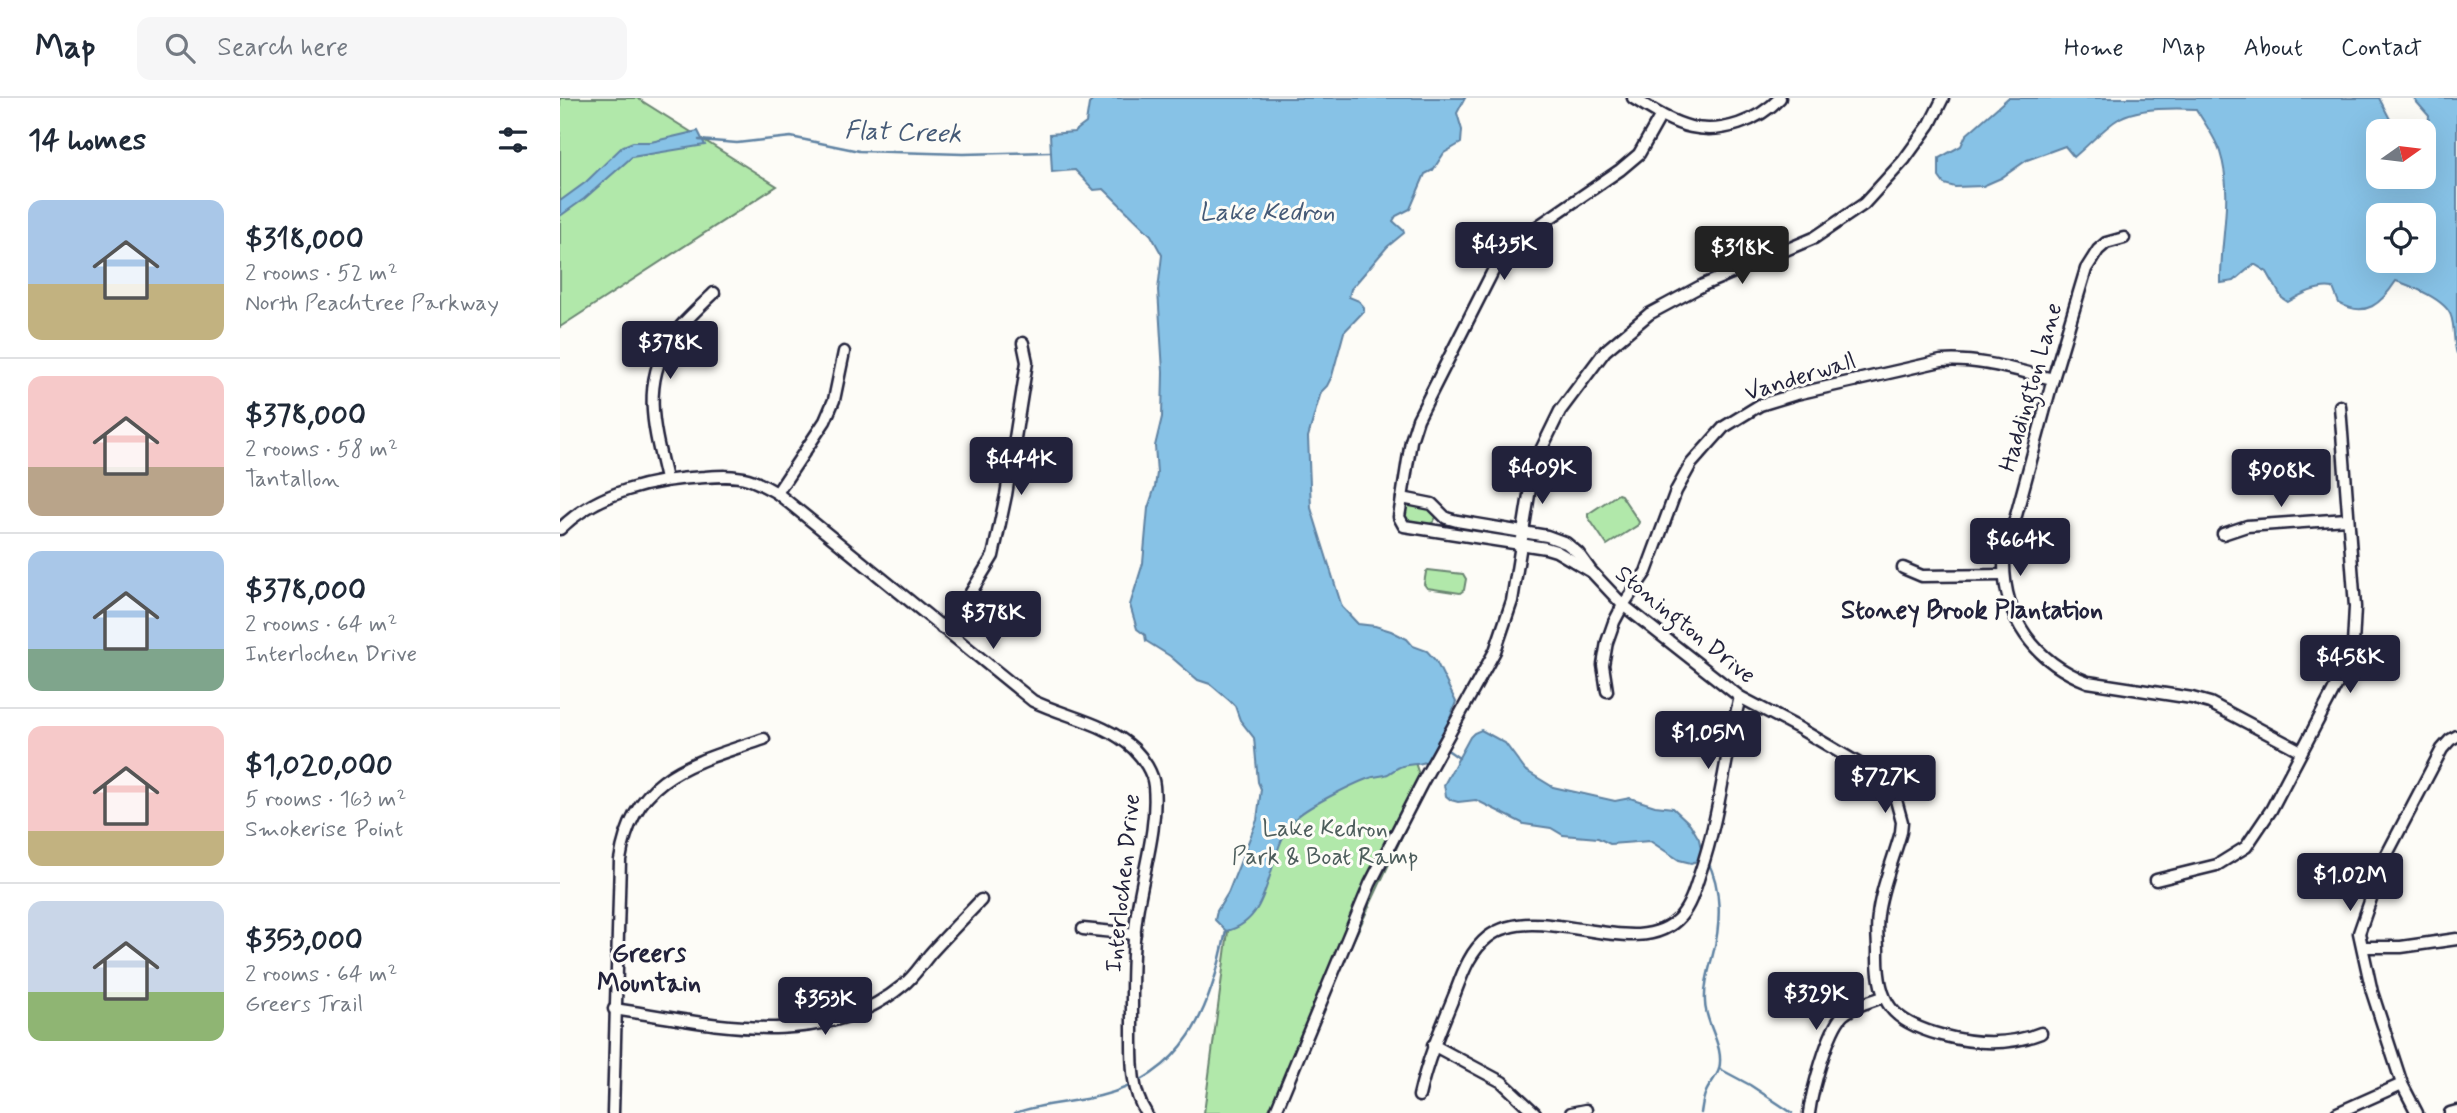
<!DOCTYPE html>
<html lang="en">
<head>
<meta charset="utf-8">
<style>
	:root { --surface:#fff; --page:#f6f6f7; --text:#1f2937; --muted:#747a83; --line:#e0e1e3; --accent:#22223b }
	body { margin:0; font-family:Mynerve,sans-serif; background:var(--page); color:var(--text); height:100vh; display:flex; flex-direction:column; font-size:26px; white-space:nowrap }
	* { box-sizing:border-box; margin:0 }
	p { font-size:23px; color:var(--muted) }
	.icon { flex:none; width:38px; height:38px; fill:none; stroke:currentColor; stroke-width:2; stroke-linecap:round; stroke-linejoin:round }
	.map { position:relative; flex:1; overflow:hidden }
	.drawer { display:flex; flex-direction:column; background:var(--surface); width:560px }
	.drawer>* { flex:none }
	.needle { width:46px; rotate:76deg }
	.buttons { position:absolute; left:1806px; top:21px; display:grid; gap:14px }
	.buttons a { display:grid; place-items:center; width:70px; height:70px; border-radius:14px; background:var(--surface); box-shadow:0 7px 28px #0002; font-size:35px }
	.price { position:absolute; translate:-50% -60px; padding:0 16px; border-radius:7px; background:var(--accent); color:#fff; font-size:23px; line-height:46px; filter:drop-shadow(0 2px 4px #0008) }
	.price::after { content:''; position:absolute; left:50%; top:42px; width:21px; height:16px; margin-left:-10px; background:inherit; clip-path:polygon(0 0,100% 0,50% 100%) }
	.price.on { background:#222; color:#fff }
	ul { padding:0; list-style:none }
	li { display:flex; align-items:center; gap:21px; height:175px; padding:0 28px }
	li+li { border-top:2px solid var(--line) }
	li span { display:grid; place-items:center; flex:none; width:196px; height:140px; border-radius:14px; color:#555 }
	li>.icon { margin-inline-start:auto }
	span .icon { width:84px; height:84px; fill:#fffc; stroke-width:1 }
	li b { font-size:30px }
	h2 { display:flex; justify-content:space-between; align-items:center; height:84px; padding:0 28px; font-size:30px }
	header { display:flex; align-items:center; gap:42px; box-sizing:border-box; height:98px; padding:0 35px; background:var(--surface); border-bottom:2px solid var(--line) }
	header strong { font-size:33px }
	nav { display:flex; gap:38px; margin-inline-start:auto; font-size:24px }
	.search { width:490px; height:63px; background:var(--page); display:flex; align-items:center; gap:18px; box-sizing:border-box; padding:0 24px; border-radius:14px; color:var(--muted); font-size:26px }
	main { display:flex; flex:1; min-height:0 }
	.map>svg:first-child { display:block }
	.green { fill:#b1e8aa; stroke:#6a8572; stroke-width:2 }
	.water { fill:#87c2e6; stroke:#5f82a2; stroke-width:2; fill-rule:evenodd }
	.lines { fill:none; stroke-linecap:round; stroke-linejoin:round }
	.stream { stroke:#5f82a2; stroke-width:2.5 }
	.minor-casing { stroke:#22223b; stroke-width:15 }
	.minor { stroke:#fdfcf7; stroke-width:10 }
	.labels { text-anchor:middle; stroke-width:6; stroke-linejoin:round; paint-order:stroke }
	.street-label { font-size:24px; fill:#22223b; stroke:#fdfcf7 }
	.park-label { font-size:24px; fill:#4d5d5c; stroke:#fdfcf7 }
	.water-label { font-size:26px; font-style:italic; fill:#455a77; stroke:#fdfcf7 }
	.neighbourhood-label { font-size:26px; font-weight:bold; fill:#22223b; stroke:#fdfcf7 }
</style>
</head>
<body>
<header>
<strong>Map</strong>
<div class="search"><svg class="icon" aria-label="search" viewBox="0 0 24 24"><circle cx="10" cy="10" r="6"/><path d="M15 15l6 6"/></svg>Search here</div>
<nav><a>Home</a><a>Map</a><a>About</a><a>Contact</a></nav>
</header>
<main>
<section class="drawer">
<h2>14 homes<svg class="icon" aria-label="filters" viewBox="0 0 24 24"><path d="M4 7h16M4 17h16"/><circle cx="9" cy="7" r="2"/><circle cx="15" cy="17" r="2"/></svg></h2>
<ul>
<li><span style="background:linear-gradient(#a9c7e8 60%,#c2b280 0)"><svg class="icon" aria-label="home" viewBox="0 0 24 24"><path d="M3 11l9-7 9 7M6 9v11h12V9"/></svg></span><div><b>$318,000</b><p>2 rooms · 52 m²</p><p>North Peachtree Parkway</p></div></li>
<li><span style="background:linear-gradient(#f6c9c9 65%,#b9a48a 0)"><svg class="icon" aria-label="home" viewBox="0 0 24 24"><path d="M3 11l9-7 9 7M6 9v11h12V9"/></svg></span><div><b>$378,000</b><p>2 rooms · 58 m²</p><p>Tantallon</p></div></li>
<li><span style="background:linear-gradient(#a9c7e8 70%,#7fa58c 0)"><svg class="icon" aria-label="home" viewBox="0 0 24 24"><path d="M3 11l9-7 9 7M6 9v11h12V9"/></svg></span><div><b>$378,000</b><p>2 rooms · 64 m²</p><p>Interlochen Drive</p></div></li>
<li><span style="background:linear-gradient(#f6c9c9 75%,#c2b280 0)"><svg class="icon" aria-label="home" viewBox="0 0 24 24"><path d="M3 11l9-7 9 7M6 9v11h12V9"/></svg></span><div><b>$1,020,000</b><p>5 rooms · 163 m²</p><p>Smokerise Point</p></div></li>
<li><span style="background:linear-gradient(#c9d6e8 65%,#8fb573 0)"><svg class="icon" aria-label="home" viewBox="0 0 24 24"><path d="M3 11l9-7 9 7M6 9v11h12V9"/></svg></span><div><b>$353,000</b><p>2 rooms · 64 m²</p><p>Greers Trail</p></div></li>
</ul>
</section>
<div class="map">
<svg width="1897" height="1015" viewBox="0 0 1897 1015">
	<rect width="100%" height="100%" fill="#fdfcf7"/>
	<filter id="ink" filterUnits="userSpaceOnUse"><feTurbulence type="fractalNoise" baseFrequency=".0143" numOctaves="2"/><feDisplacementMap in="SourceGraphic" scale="14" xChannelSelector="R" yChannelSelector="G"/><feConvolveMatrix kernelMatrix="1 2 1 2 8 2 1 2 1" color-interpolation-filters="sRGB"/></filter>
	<g filter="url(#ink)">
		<g class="green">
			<polygon points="0,0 77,0 217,88 0,229"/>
			<polygon points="1058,396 1061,397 1079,424 1078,427 1047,447 1028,419 1028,416"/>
			<path d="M849,405L869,406L877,415C875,431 860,428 848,423C843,417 843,410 849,405Z"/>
			<polygon points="868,472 903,476 906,481 904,492 900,495 867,490 864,486 866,474"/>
			<polygon points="851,653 864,691 713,1015 644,1015 670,818 704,709"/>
		</g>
		<g class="water">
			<path d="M535,0H905L897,15L902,32L901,45L884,55L873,72L865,76L850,111L836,118L833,123L843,132L844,135L827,149L791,191L789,199L799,203L804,209V213L784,234L772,278L767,288L761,294L748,339L751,410L782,509L798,526L815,528L831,533L847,541L853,548L867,553L876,563L896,604C891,616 880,652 873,659C863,668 854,665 843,668C837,669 833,673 828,676C823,678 818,678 813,679C796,684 749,708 737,719C704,750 717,822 666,833L655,822L657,813L668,795L697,722L701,691L698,684L694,640L680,622L675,608L670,603L650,586L638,582L610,558L586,543L585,537L577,531L570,507L583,465L588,410L595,389L597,375L595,348L602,319L603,274L598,192L602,157L591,137L544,91L534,92L515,72L492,74L490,36L514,34L526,25L529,6Z"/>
			<path d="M1448,0H1819L1832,25V33H1818V79H1864V45L1868,44L1873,37L1868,27L1869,18L1853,0H1897V256C1893,244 1895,229 1891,218C1886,202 1852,188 1836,183C1821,206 1806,220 1779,205L1773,190C1758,187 1741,196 1728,204L1722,200L1707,174L1694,166L1674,183L1661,185C1660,141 1674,98 1660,54C1655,39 1644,24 1636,11C1615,10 1578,10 1560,20C1543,30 1530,46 1514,59L1505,48L1467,62L1441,80L1423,88L1395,89L1384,86L1379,79V60L1401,48L1406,37ZM1818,117H1864V163H1818Z"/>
			<polygon points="138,33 145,47 72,59 24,101 0,118 0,103 26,84 63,48 73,44 91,44"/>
			<polygon points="921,632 945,645 965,672 993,689 1055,703 1070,700 1095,708 1113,710 1130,726 1139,741 1142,756 1140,762 1131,765 1119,762 1090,743 1050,746 1038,740 1003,737 991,730 964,726 916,702 898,704 891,702 886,698 884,687 910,639 914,635"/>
		</g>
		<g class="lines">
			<g class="stream">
				<polyline points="139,42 177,45 231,39 299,53 403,56 491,54"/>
				<polyline points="889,653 899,660"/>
				<polyline points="1160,971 1190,987 1232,1015"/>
				<path d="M455,1015C482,1005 511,1005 540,998C625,977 651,912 666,833"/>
				<path d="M1141,1015C1142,1008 1143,1000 1146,994C1149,986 1157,979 1159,971C1165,948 1145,926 1145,904C1144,887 1149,872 1153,856C1161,826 1162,790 1147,762"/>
			</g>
			<g class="minor-casing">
				<g id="minor">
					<path d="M1073,0C1091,11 1110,24 1131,29C1162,36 1198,23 1220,0"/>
					<path d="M1564,140L1546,145L1538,152L1526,171L1493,281L1444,462C1443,520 1475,564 1528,584L1632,600L1650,605L1741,653"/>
					<path d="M106,381C95,334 81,288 109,244C120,226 139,210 154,195"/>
					<polyline points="217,395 265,323 274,302 284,254"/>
					<path d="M842,400L872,406L886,420L897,423L987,438L1006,445L1018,455L1031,473L1063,507L1180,599L1237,629L1318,677L1328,687L1336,702L1342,724L1341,734C1334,761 1321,789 1318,817C1316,829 1318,842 1318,854C1317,905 1332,924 1381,937C1415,946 1447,948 1481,935"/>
					<path d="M0,431C37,394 94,381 145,379C159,378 174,377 188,381C198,384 208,390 217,395L473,603C506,619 547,625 574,651C583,660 593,675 594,688C598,730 583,773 577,815C571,855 572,897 572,937C572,964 571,992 586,1015"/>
					<polyline points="1663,436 1687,428 1787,421"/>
					<polyline points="1343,470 1362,478 1444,477"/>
					<polyline points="1030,473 996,453 986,450 844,428 839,419 851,343 858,321 935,169 958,142 1060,72 1079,56 1101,17"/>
					<polyline points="382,530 410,496 433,458 446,397 467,264 463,245"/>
					<path d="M1047,593L1043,567L1047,544L1054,524L1063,507L1086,474L1116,393L1131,366L1164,329L1200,307L1236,296L1381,263C1420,260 1455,272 1493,281"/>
					<polyline points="1596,782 1657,767 1686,749 1711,712 1786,569 1793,547 1795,509 1780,308"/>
					<polyline points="523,831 575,836"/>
					<polyline points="1803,849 1841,849 1897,841"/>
					<path d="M54,911C148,925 261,955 342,888C353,880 361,867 370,856C387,837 404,820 421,802"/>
					<polyline points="873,947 942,984 975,1015"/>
					<path d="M859,998C867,963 880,932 894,898C902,877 909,854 928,839C979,799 1078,868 1121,818C1131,806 1135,790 1140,775C1160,717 1165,658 1180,599"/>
					<path d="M53,1015L60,762C73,676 134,665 204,641"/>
					<polyline points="715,1015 810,786 863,683 935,553 952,503 972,378 980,354 1000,313 1045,253 1089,216 1143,187 1254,140 1304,106 1344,62 1370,26 1383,0"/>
					<polyline points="1011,1015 1026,1012"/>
					<path d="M1249,1015C1252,993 1268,932 1283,917C1294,907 1310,904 1323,899"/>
					<polyline points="1777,1015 1842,986"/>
					<polyline points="1857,1015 1842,986 1812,894 1799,835 1825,760 1882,651 1890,642 1897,638"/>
					<polyline points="1890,1015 1897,1013"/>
				</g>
			</g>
			<use href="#minor" class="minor"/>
		</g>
	</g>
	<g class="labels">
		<g class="street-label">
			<text transform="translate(1240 278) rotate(-17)" y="8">Vanderwall</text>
			<text transform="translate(1470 289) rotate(-74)" y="8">Haddington Lane</text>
			<text transform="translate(1126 526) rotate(39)" y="8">Stonington Drive</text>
			<text transform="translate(562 785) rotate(-84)" y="8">Interlochen Drive</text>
		</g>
		<g class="park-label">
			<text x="765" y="738">Lake Kedron<tspan x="765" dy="28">Park &amp; Boat Ramp</tspan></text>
		</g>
		<g class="water-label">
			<text transform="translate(343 33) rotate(2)" y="9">Flat Creek</text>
			<text x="707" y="122">Lake Kedron</text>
		</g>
		<g class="neighbourhood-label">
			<text x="1412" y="520">Stoney Brook Plantation</text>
			<text x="89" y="863">Greers<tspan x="89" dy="30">Mountain</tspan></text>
		</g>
	</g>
</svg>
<div class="buttons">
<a><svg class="needle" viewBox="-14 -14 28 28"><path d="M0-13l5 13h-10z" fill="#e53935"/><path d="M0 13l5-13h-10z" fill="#747a83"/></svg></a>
<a><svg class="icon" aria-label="locate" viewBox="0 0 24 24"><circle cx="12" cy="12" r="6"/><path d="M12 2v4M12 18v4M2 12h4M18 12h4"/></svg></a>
</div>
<b class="price" style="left:944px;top:184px">$435K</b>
<b class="price on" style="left:1182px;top:188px">$318K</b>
<b class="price" style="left:110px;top:283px">$378K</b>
<b class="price" style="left:461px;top:399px">$444K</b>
<b class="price" style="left:982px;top:408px">$409K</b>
<b class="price" style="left:1721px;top:411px">$908K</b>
<b class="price" style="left:1460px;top:480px">$664K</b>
<b class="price" style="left:433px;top:553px">$378K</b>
<b class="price" style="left:1790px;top:597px">$458K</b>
<b class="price" style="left:1148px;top:673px">$1.05M</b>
<b class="price" style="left:1325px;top:717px">$727K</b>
<b class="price" style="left:1790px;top:815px">$1.02M</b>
<b class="price" style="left:1256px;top:934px">$329K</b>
<b class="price" style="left:265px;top:939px">$353K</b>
</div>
</main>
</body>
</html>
